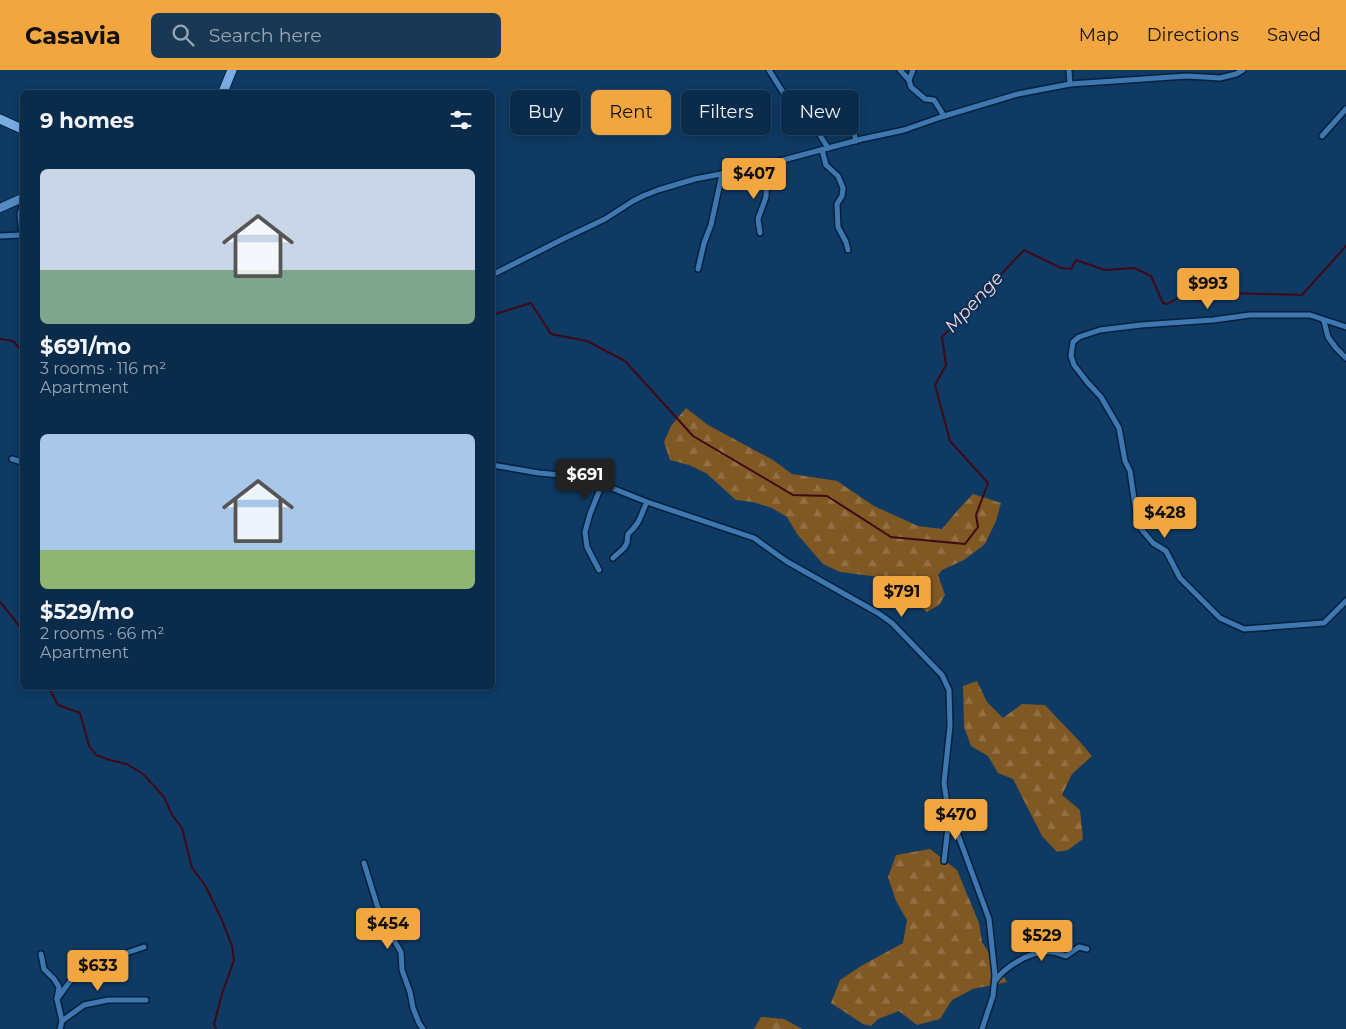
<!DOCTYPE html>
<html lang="en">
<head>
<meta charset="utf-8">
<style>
	:root { --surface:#0a2c4a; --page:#183854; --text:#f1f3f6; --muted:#99a7b5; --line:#2a4862; --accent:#f1a640 }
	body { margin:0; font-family:Montserrat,sans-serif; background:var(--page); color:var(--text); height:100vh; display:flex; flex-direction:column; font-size:19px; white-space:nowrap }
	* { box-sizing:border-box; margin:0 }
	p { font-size:16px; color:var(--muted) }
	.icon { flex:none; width:28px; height:28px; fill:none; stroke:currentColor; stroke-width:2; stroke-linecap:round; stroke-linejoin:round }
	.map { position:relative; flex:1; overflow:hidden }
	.panel { position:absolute; left:20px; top:20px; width:475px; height:600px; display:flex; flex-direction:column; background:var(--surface); border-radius:8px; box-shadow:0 2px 8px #0003,0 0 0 1px var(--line) }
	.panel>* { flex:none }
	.guide { position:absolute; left:510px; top:20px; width:475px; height:45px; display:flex; gap:10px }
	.price { position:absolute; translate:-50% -42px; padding:0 11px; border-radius:5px; background:var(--accent); color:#111; font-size:16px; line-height:32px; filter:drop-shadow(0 1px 2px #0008) }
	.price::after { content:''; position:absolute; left:50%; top:30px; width:15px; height:11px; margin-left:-8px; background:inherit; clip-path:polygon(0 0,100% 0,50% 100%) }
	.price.active { background:#222; color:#fff }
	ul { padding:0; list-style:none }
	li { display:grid; align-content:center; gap:10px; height:265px; padding:0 20px }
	li span { display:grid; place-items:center; height:155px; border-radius:8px; color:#555 }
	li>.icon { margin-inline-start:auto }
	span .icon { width:90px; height:90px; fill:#fffc; stroke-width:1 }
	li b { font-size:21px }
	h2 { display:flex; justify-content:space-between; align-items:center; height:60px; padding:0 20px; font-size:21px }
	.pill { padding:0 18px; border-radius:8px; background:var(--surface); box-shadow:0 2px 8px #0003,0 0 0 1px var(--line); font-size:18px; line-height:45px }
	.pill.active { background:var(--accent); color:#111 }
	header { display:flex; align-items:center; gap:30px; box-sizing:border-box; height:70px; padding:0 25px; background:var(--accent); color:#111 }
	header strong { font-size:24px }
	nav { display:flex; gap:28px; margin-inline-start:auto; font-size:18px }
	.search { width:350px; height:45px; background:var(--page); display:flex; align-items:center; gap:12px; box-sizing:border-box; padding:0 18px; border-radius:8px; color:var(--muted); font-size:19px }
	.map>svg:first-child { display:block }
	.forest { fill:url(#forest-firs) }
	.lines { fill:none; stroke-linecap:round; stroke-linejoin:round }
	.stream { stroke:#410817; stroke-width:2 }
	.minor-casing { stroke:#03213d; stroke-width:8 }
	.secondary-casing { stroke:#03213d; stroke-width:10 }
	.trunk-casing { stroke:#03213d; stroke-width:11 }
	.minor { stroke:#3f77b0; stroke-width:5 }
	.secondary { stroke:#558bc3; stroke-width:8 }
	.trunk { stroke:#78ace2; stroke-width:9 }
	.labels { text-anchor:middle; stroke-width:4; stroke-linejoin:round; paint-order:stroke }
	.water-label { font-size:18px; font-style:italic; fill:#fed5d9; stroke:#013058 }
</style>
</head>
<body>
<header>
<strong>Casavia</strong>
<div class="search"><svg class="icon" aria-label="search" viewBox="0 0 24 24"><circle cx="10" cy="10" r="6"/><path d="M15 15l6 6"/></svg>Search here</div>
<nav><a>Map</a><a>Directions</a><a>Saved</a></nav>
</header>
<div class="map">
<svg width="1346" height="959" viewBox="0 0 1346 959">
	<defs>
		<pattern id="forest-firs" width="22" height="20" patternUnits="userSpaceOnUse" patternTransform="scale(1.25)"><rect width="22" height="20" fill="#805823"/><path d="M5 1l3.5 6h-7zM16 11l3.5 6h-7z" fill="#927044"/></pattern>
	</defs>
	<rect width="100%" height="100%" fill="#0e3a63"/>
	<g class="forest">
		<polygon points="686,338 708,355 773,390 792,404 837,411 874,436 918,456 942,459 957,441 973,424 1001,433 996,451 985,474 964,490 942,500 938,505 945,525 939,535 927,542 896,518 880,507 840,502 823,494 797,464 787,447 772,438 753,432 736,430 706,403 689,395 670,390 664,372 671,356"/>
		<path d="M977,611L987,632L1003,648L1022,634L1045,635C1061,653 1078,668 1092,686L1072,704L1062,725L1080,740L1083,769L1068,780L1057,782L1042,766L1013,709L998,703L988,686L971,676L964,657L963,616Z"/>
		<polygon points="930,779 957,800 979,853 982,872 1007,912 973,919 952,930 940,949 917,955 899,941 878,949 871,956 863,954 831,933 840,910 861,896 903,873 907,850 896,831 888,807 896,785"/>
		<polygon points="761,947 784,949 802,959 754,959"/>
	</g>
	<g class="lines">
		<g class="stream">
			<polyline points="492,245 531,233 551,264 587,271 625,291 693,366 793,425 827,426 891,467 965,474 978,457 976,445 988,413 950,371 935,315 946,295 942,267 1024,180 1061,198 1071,199 1076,190 1105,200 1134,198 1151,206 1163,233 1168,234 1179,227 1209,231 1229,223 1302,225 1346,176"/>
			<polyline points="0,269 13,271 22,281"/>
			<polyline points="0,532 14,549 22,561"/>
			<polyline points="49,618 58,635 80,643 89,676 96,685 110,690 127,694 143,704 164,727 172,745 182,758 192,798 205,815 222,850 232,876 234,890 222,924 214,954 216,959"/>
		</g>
		<g class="minor-casing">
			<g id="minor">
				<polyline points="769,0 801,51 818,62 828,78"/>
				<polyline points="900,0 909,10"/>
				<polyline points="913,0 909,10 911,17 925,29 934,30 944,46"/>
				<polyline points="1069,0 1070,14"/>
				<polyline points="847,37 856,71"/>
				<polyline points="1322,66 1346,39"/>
				<polyline points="822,80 826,95 838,106 843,118 842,126 837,134 838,157 846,172 848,180"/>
				<polyline points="760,163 758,149 766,127 767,94"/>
				<polyline points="22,165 20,144 22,137"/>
				<polyline points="0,166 22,165"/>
				<polyline points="698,199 704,173 711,155 722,104"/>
				<polyline points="492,205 563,169 605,149 633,131 643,126 658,120 695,109 757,97 862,69 904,60 941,47 1018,24 1070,14 1187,6 1220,8 1236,4 1243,0"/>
				<polyline points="1324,251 1328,267 1336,278 1346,288"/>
				<polyline points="1346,257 1310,245 1250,245 1213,250 1141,255 1100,260 1079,267 1073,272 1071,286 1074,295 1088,313 1101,327 1119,358 1125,391 1130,401 1137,450 1142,460 1153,473 1166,481 1180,508 1220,548 1244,559 1324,553 1346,531"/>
				<polyline points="12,389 22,392"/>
				<polyline points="492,395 539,403 572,406 602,414 647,432 754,468 786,491 878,543 892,553 942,605 949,620 950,656 944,713 949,748 957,762 989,849 995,905 993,926 982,959"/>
				<path d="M613,488L624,478L627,473L628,464C641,452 640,446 647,432"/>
				<polyline points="599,500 587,477 585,462 590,444 602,414"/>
				<polyline points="944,791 949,749"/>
				<polyline points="364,793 377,835 389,862 401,882 402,900 410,922 413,938 419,953 423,959"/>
				<polyline points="41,884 44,899 54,909 59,917 57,929 62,951 60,959"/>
				<path d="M995,911C1005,897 1029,882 1046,882C1053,881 1060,884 1066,886L1079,877L1087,879"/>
				<polyline points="57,929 79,899 144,877"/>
				<polyline points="62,951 84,935 108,930 146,930"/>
			</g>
		</g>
		<g class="secondary-casing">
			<polyline id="secondary" points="0,138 22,128"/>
		</g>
		<g class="trunk-casing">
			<g id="trunk">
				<polyline points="223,22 232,0"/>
				<polyline points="0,49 22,59"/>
			</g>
		</g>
		<use href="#minor" class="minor"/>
		<use href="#secondary" class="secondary"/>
		<use href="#trunk" class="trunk"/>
	</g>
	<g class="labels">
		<g class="water-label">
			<text transform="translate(974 232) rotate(-47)" y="6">Mpenge</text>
		</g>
	</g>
</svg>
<b class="price" style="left:754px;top:130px">$407</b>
<b class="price" style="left:1208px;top:240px">$993</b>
<b class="price active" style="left:585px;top:431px">$691</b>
<b class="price" style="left:1165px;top:469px">$428</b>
<b class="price" style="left:902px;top:548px">$791</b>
<b class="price" style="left:956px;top:771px">$470</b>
<b class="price" style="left:388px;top:880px">$454</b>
<b class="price" style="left:1042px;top:892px">$529</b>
<b class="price" style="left:98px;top:922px">$633</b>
<div class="guide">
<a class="pill">Buy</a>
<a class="pill active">Rent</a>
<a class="pill">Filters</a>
<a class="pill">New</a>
</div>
<section class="panel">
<h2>9 homes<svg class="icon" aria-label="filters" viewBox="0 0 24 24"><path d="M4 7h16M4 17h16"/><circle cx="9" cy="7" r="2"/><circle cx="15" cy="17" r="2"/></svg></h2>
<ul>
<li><span style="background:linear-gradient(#c9d6e8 65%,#7fa58c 0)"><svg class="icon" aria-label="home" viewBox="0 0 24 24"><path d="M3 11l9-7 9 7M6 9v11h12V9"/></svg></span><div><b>$691/mo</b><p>3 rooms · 116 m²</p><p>Apartment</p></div></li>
<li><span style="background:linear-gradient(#a9c7e8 75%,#8fb573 0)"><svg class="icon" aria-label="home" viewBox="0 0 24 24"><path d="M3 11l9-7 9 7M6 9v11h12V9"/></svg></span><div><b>$529/mo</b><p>2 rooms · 66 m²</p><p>Apartment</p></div></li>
</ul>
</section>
</div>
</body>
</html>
